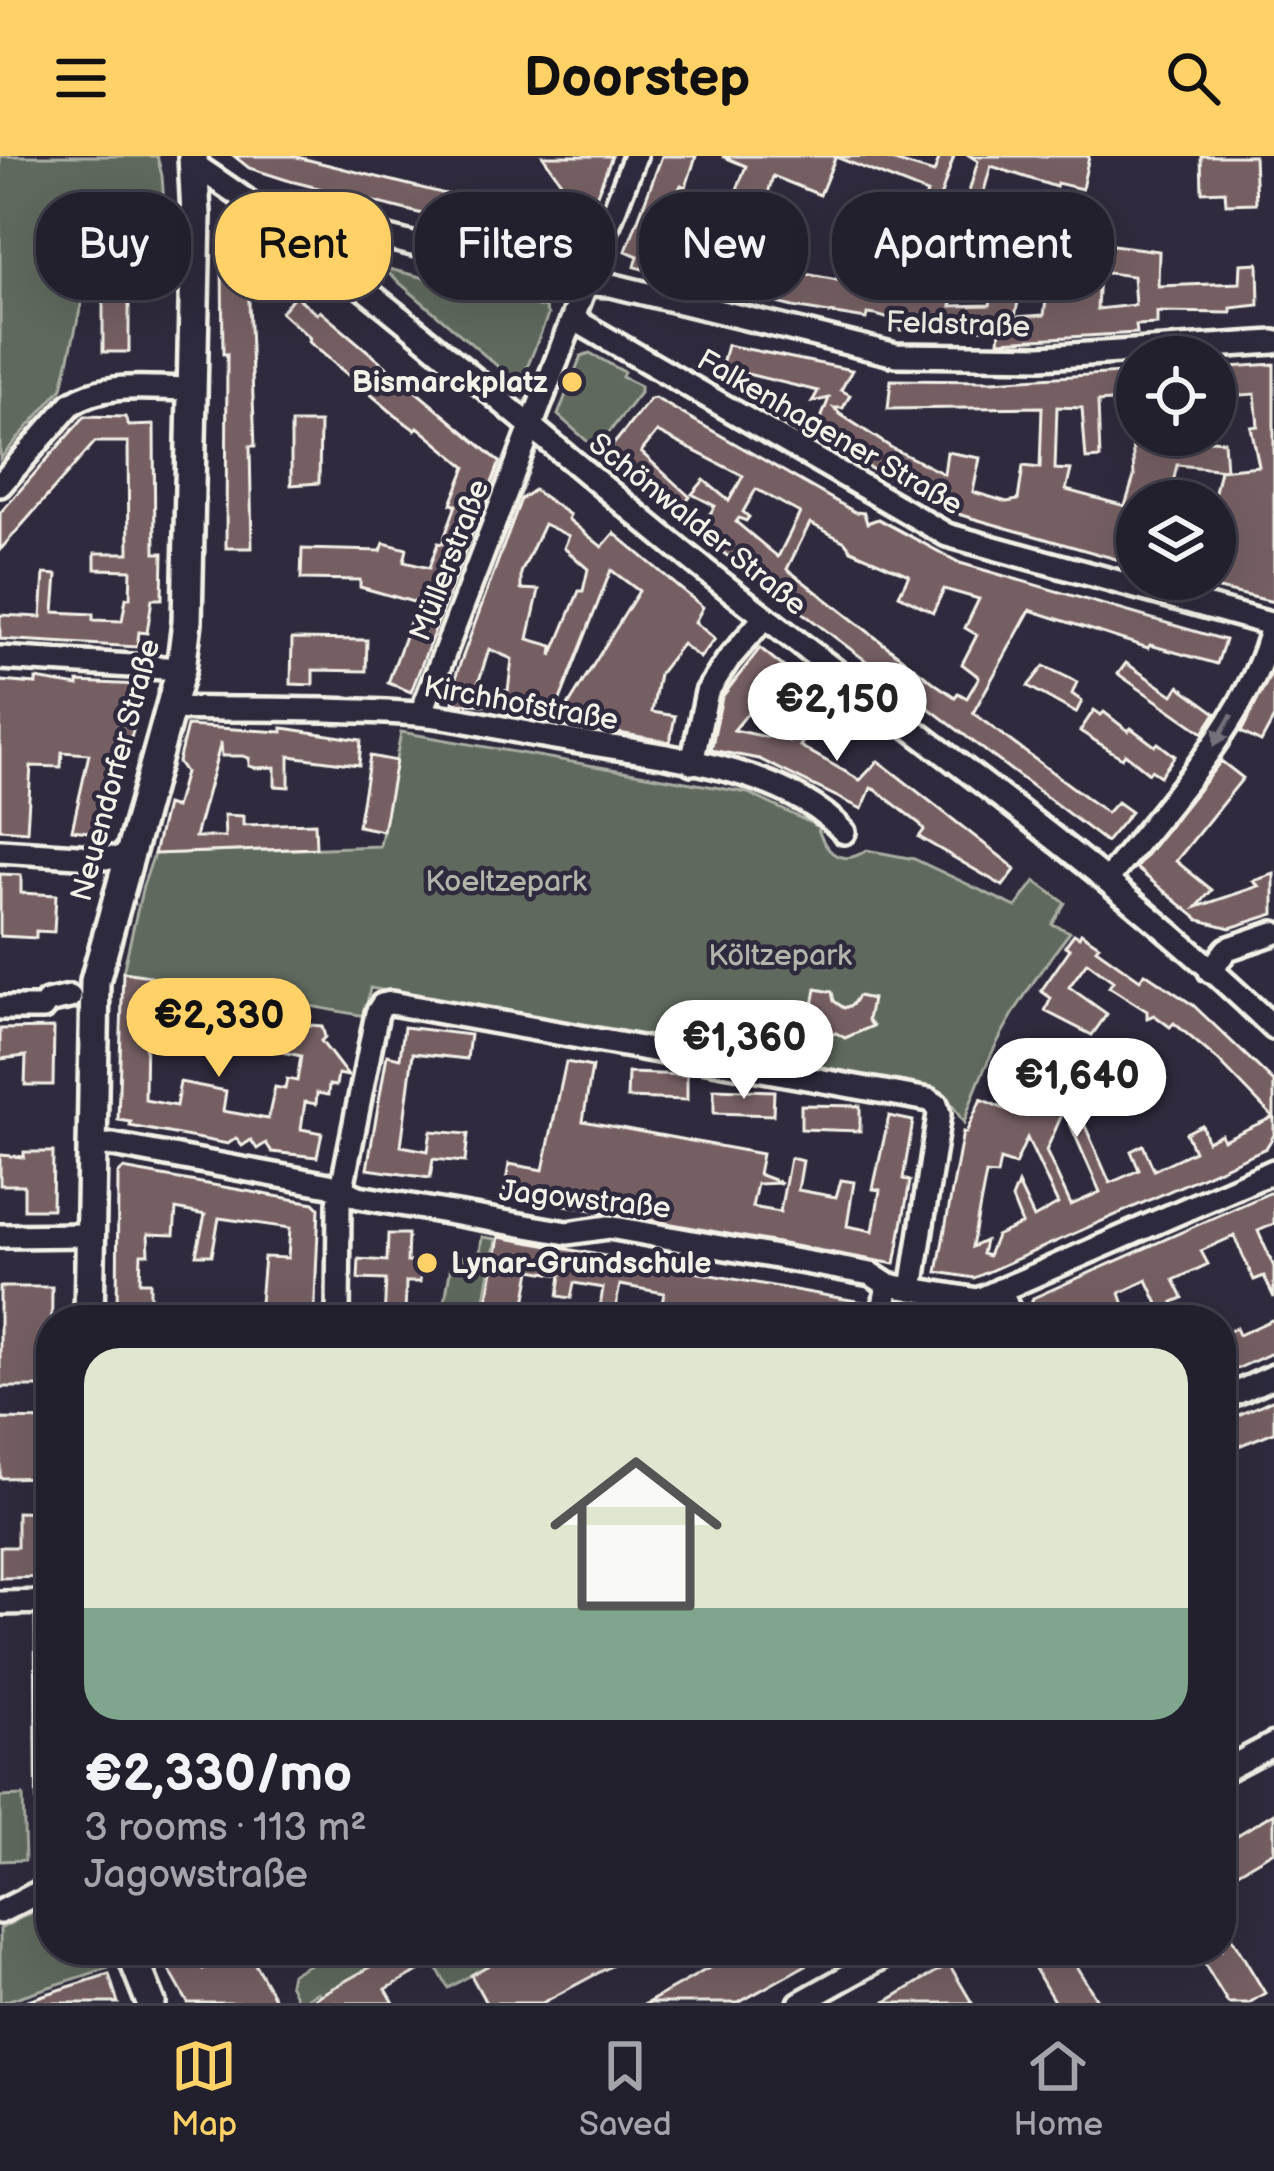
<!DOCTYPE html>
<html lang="en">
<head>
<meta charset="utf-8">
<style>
	:root { --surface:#23202e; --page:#2f2d3a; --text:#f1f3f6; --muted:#a3a3aa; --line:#403e4a; --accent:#ffd166 }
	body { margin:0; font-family:"Balsamiq Sans",sans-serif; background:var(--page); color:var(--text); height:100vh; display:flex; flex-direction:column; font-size:45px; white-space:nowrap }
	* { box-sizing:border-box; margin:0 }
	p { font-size:39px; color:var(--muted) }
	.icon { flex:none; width:66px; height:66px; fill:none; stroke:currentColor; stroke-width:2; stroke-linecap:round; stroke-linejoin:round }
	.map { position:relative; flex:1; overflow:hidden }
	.drawer { position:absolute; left:36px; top:1149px; width:1200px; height:660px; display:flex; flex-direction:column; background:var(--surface); border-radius:48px; box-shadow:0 12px 48px #0002,0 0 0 3px var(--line) }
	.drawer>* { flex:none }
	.guide { position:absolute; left:36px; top:36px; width:1203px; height:108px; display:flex; gap:24px }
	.tools { position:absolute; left:1116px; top:180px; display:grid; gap:24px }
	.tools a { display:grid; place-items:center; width:120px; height:120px; border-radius:50%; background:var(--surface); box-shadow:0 12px 48px #0002,0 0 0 3px var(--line); font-size:60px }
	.price { position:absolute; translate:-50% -102px; padding:0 27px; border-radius:42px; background:#fff; color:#222; font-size:39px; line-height:78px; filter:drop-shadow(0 3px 6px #0008) }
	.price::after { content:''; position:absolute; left:50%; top:72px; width:36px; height:27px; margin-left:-18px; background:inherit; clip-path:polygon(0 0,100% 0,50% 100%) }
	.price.selected { background:var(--accent); color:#111 }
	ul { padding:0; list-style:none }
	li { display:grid; align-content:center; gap:24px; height:636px; padding:0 48px }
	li+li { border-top:3px solid var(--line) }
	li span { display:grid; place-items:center; height:372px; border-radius:36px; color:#555 }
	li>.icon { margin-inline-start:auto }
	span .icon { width:216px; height:216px; fill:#fffc; stroke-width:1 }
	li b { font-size:51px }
	.tag { padding:0 42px; border-radius:48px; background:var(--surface); box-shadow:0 12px 48px #0002,0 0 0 3px var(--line); font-size:42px; line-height:108px }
	.tag.selected { background:var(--accent); color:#111 }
	header { display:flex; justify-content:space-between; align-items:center; height:156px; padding:0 48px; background:var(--accent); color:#111; font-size:54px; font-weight:600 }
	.tab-bar { display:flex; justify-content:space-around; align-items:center; height:168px; border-top:3px solid var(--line); background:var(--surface); font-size:33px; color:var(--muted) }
	.tab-bar a { display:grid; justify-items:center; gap:6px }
	.tab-bar .selected { color:var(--accent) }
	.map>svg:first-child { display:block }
	.green { fill:#5e695d; stroke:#a9ada2; stroke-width:3 }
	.building { fill:#755e64; stroke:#f4f1e8; stroke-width:3; fill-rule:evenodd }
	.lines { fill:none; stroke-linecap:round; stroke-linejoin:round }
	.minor-casing { stroke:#f4f1e8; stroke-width:30 }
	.major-casing { stroke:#f4f1e8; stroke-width:36 }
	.minor { stroke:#2f2a3d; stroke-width:21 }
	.major { stroke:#2f2a3d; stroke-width:27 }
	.oneway { fill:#747079 }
	.poi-dot { fill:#ffd166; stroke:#2f2a3d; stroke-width:4.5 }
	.labels { text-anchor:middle; stroke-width:9; stroke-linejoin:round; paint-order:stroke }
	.street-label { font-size:30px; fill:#f4f1e8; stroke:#2f2a3d }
	.poi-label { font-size:30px; font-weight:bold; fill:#f4f1e8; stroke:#2f2a3d; text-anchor:end }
	.park-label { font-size:30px; fill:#b0b4a9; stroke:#2f2a3d }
</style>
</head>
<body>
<header><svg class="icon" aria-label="menu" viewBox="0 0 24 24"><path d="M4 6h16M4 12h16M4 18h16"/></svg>Doorstep<svg class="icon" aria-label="search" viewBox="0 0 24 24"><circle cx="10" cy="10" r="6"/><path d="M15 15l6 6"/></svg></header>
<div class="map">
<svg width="1274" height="1847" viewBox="0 0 1274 1847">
	<rect width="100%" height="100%" fill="#2f2a3d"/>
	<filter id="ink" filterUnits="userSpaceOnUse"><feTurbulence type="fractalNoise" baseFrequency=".00833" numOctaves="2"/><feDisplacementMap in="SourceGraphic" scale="24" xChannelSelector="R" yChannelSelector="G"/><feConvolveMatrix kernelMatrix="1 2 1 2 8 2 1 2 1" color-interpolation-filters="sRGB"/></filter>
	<g filter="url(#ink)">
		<g class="green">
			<polygon points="0,0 157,0 162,20 167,91 89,91 87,123 62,232 0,303"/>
			<polygon points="381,111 545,152 548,159 525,217 509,220"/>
			<polygon points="590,197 624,216 622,221 640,230 640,237 596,293 558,259 581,200"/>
			<path d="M401,576L748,637L817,670C825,696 840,712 867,694L914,703L1016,751L1035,725L1065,747L1052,768L1070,776C1025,833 985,897 964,967L947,941L921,929L370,832L365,860L123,816L143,730L154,698L380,690Z"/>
			<polygon points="482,1081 496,1083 481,1164 442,1161 453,1099 479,1104"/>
			<polygon points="23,1640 25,1704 0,1705 0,1641"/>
			<polygon points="51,1746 51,1794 102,1794 108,1812 0,1847 0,1773"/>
			<polygon points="337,1794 394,1794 392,1799 321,1839 318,1836 298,1847 289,1827 291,1818"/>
			<polygon points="427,1794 516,1794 448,1832"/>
		</g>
		<g class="building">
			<polygon points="234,0 293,0 550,64 556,64 568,36 543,0 612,0 576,92 572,95 290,25 249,12"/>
			<path d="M662,0H696L686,31L681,29L651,92L683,101L685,95L691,97L701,63L695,61L702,38L731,49L746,10L722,0H836L820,39L773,20L765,48L756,58L807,72L790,115L905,137L919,84L927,86L922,115L946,120L949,110L961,112L951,150L990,149L995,126L985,123L990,104L966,96L971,79L985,83L983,89L1014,98L1010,118L1023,120L1015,161L1044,159L1049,123L1068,121L1075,84L1159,95L1158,130L1240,127L1241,108L1258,107L1259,149L1231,152V157L1157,156V168L1136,169L1137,177L999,185L1000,173L900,174V166L876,159L867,158L866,163L793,151L677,122L635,111L638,100L626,95ZM754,72L787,80L773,116L743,107ZM1099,116L1133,120L1135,149L1097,153Z"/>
			<polygon points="878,0 934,17 940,0 954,0 926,83 913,79 927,37 836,1"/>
			<polygon points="970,0 1089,0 1082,33 1057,27 1056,31 991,10 976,64 962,60 978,5"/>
			<polygon points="1201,0 1254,0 1256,47 1226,48 1225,35 1202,36"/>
			<polygon points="222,108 238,111 238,120 248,122 255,290 250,290 252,392 226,392 227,198 223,198"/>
			<rect x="103" y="109" width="26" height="87"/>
			<polygon points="295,139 317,158 320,155 500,306 411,536 388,527 417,447 360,431 360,424 301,423 302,393 381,395 384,387 407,393 404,406 429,412 438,387 442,388 456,349 451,348 466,311 418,271 415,274 395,259 308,185 310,182 281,156"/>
			<polygon points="727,189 852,214 841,234 850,239 843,252 834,252 840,258 892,292 944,318 947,296 980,302 973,336 1007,346 1018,344 1023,310 1040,312 1042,251 888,253 891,224 992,225 1137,216 1137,243 1098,246 1100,302 1086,303 1082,252 1057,251 1055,313 1071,314 1066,334 1125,350 1134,321 1132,281 1184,279 1184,282 1224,285 1226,314 1177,309 1169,345 1137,345 1137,409 961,359 866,310 815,278 829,242 812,246 818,235 743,217 740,226 719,221"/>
			<polygon points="1274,208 1274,446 1215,432 1213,345 1220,314 1259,310 1251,271 1258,270 1255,238 1215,241 1215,212"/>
			<path d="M655,242L855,356L864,357L867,367L878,363L960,407L1225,484L1217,508L1150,489L1148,492L1030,454L973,557L1107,657L1117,646L1131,656L1106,686L697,377L715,350L692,338L704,324L729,345L743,320L657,276L641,296L690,341L675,358L604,300L650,243ZM756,333L800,357L778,401L736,366L739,362L746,365L749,361L743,356ZM810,367L845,386L851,394L909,419L899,439L933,456L944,433L979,443L965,472L977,479L962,508L979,521L967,542L958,537L955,541L937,529L787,413Z"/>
			<polygon points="85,260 125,261 129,270 154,269 155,397 163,397 162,443 152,443 147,477 139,476 137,491 0,483 0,459 41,461 44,418 57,419 54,456 93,458 93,464 122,465 126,442 130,442 131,414 95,413 95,397 129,397 128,286 95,286 0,394 0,357"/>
			<polygon points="291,267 320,267 319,327 291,329"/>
			<path d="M534,334L570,359L568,363L602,391L614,377L703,451L695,466L715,483L700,502L682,488L659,518L652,556L675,560L670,586L505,557L506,550L453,547L457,516L512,367L521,343ZM544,368L569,380L564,392L588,413L583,435H579L552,500L553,490L528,483L539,434L521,433V417ZM611,414L639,435L566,553L558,549ZM489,493L512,503L508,535L477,531Z"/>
			<polygon points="292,483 367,484 366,515 313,514 313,529 291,528"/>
			<polygon points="760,492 785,512 734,574 767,581 769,576 789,585 804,565 779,545 789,514 830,546 800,590 860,624 878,605 890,614 1010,708 1015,714 1003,730 919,681 924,674 920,668 876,634 871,632 862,653 759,603 711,594 722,541"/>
			<polygon points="1126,507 1173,539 1179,530 1216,557 1203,577 1118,518"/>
			<polygon points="1044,510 1077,526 1072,538 1082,545 1076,557 1028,530"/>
			<polygon points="1274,512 1274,562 1261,586 1241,576"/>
			<polygon points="36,523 78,530 78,526 140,529 144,535 126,600 117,599 97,677 72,674 89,598 62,596 61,611 31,610 27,675 0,673 0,525 36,528"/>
			<polygon points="1094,554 1101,559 1104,556 1128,575 1131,572 1155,590 1158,587 1175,600 1160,620 1151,614 1149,617 1125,598 1122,602 1080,575"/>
			<polygon points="187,570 282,576 282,572 290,573 361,584 359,609 289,600 289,631 275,630 275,611 256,612 249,610 249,602 243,600 222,600 221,586 195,681 225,681 224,659 243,660 243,669 315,667 316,692 154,698 166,649 175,652 185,616 178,606"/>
			<polygon points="370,600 396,605 383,675 358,670"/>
			<polygon points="1221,605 1243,622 1176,705 1212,734 1197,751 1259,730 1253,725 1274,718 1274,758 1230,772 1199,764 1136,712"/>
			<polygon points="0,718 21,719 21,737 56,739 54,776 36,775 36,782 0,780"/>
			<path d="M1081,777L1099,789L1096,793L1140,824L1145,817L1193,849L1274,926V979L1266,992L974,1122L937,1116L963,976L966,977L981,943L1021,960L1040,919L1068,931L1110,1027L1139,1014L1131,995L1143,989L1154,1014L1194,995L1186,977L1202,969L1207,985L1221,978L1223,984L1273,961L1218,904L1174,867L1170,871L1154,859L1147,862V855L1109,831L1113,825L1087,806L1069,831L1107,858L1092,879L1045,855L1051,842L1041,835L1070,793L1065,790L1074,778L1079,781ZM1064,954L1100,1036L1071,1049L1046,995ZM1027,982L1058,1048L1034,1062L1018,1028L1012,1043L1022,1068L996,1080L988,1100L982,1098L985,1085L972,1091L986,1018L997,1019L1000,1004L1015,1009Z"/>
			<polygon points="123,816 150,820 148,853 197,861 202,830 230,835 222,881 146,867 145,944 176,950 180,926 226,935 223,955 268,963 275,931 285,933 287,923 297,925 301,900 282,896 295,885 288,877 296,868 322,870 325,881 321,885 348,920 338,918 336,930 329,929 328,939 317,937 316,948 305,946 301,973 322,977 317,1001 272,996 266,987 257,993 251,984 242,990 236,982 228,988 130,970 131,966 118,964"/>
			<polygon points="816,833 832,836 834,845 844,852 852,849 858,840 872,843 868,864 873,870 845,882 836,877 830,879 814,865 799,865 812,855"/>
			<polygon points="404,871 470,879 467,903 413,897 401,990 428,995 431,975 468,978 465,1006 433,1003 430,1022 367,1013 387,899 400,902"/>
			<polygon points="54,872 53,929 25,929 26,900 0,903 0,873"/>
			<polygon points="566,906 592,911 583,965 762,998 758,1018 782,1027 757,1028 752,1051 780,1056 790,1002 803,1005 798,1034 836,1041 841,1024 854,1026 847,1070 873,1075 880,1034 873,1033 889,960 913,965 903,1023 910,1025 895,1108 504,1038 509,1008 543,1014"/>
			<polygon points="628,917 687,919 687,944 627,942"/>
			<polygon points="714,933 774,935 773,959 714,957"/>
			<polygon points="801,949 860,950 860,975 801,973"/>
			<polygon points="24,996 53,996 52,1053 24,1053 24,1029 0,1029 0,999 24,1001"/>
			<polygon points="123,1013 314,1047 319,1052 314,1164 285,1164 285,1159 259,1158 264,1101 288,1102 290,1072 219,1062 212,1099 196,1099 205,1059 176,1053 174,1079 148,1078 149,1098 141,1098 140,1126 150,1126 150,1164 117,1164 118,1018"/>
			<path d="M1274,1035V1068L1258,1075L1274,1111V1142L1264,1120L1254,1124L1234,1080L1201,1095L1208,1108L1174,1124L1183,1142L1173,1146L1181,1164H1036L1030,1151L1033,1142ZM1147,1124L1159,1150L1129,1164L1120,1137Z"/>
			<polygon points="388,1078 408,1078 407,1106 421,1106 420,1126 406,1126 405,1164 384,1164 386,1124 358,1123 359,1103 387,1105"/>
			<polygon points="499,1081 862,1146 858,1164 831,1164 828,1157 815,1155 807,1159 797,1156 796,1163 718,1149 716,1164 659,1164 664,1137 620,1129 613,1164 598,1164 603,1132 574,1127 571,1142 558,1140 561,1119 531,1114 522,1164 485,1158"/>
			<polygon points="0,1131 52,1131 51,1231 0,1231"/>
			<polygon points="1274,1163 1274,1196 1221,1220 1221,1189 1228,1186 1224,1177 1236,1172 1239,1179"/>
			<polygon points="1274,1243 1274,1276 1221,1297 1221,1267"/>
			<polygon points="0,1263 51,1264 49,1321 0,1322"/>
			<polygon points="17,1356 50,1357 50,1421 0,1422 0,1391 17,1391"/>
			<polygon points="35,1461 51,1461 51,1707 37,1707"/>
			<polygon points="1274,1657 1274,1695 1221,1726 1221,1689"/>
			<polygon points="1221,1764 1265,1837 1249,1847 1228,1847 1196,1794 1221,1794"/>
			<polygon points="158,1794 192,1794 203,1813 237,1794 247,1794 277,1847 188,1847"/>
			<polygon points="389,1794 411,1794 422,1813 386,1833 394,1847 306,1847 392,1799"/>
			<polygon points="516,1794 641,1794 542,1847 486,1847 471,1819"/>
			<polygon points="721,1794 727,1804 745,1794 833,1794 738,1847 647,1847 709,1812 706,1805"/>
			<polygon points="1047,1794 1066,1794 1099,1847 1055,1847 1030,1804"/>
			<polygon points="949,1808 972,1847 884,1847"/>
			<polygon points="109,1818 118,1847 29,1847 28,1844"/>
		</g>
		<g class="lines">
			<g class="minor-casing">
				<g id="minor">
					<path d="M192,7C376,129 537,281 710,418C899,568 1100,704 1274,872"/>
					<polyline points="365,76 566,127 611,129 896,199 1041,201 1274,186"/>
					<polyline points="575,164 947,379 1274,469"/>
					<path d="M0,329L71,248C105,225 150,233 189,233"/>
					<polyline points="0,502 181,513"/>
					<path d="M168,552C251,554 334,552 417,558C459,561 502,573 543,580C635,597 779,605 844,676"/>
					<polyline points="421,558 635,0"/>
					<polyline points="692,607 707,536 728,504 765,461"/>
					<polyline points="0,695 125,703"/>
					<path d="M1107,724C1162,655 1254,556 1272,469"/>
					<polyline points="1210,815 1227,793 1274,777"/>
					<polyline points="0,852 43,852 47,846 70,841"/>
					<polyline points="91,990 113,989 329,1029 359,1041 567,1077 609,1071 871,1118 888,1129 978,1144 1274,1015"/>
					<polyline points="0,1080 90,1079"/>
					<polyline points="1000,1134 1013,1164"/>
					<polyline points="338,1164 339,1047 377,857 382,849 391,847 929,944 936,948 939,958 912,1133"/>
					<polyline points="881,1164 888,1129"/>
					<polyline points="1221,1244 1274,1220"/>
					<polyline points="0,1447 51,1446"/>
					<polyline points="1221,1616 1274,1588"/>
					<polyline points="0,1756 51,1730"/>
					<polyline points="800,1847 895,1794"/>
				</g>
			</g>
			<g class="major-casing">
				<g id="major">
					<polyline points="89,1164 95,825 181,513 187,466 196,59 193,0"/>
					<polyline points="130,1794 151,1847"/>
				</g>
			</g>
			<use href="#minor" class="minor"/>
			<use href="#major" class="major"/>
		</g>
		<defs><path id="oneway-solid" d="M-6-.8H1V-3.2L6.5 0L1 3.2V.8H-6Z" transform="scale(3)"/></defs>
		<use class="oneway" href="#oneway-solid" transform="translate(1223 574) rotate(120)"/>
	</g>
	<g class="poi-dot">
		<circle cx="572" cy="226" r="12"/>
		<circle cx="427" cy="1107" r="12"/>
	</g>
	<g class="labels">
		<g class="street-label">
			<text transform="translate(958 168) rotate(2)" y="10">Feldstraße</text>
			<text transform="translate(830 276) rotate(30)" y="10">Falkenhagener Straße</text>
			<text transform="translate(698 368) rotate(39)" y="10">Schönwalder Straße</text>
			<text transform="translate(449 404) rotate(-69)" y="10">Müllerstraße</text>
			<text transform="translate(521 547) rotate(10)" y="10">Kirchhofstraße</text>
			<text transform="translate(115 614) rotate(-75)" y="10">Neuendorfer Straße</text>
			<text transform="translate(585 1043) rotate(6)" y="10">Jagowstraße</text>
		</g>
		<g class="poi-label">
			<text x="548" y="236">Bismarckplatz</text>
			<text x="451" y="1117" text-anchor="start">Lynar-Grundschule</text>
		</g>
		<g class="park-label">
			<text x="506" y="735">Koeltzepark</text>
			<text x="780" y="809">Költzepark</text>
		</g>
	</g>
</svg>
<div class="tools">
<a><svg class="icon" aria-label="locate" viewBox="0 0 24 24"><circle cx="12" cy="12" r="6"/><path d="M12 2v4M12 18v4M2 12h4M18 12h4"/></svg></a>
<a><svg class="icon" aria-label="layers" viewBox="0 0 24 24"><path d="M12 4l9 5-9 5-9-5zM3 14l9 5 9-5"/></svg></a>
</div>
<b class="price" style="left:837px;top:608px">€2,150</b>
<b class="price selected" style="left:219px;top:924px">€2,330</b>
<b class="price" style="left:744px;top:946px">€1,360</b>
<b class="price" style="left:1077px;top:984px">€1,640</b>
<div class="guide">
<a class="tag">Buy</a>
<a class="tag selected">Rent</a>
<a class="tag">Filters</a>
<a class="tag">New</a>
<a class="tag">Apartment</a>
</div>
<section class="drawer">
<ul>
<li><span style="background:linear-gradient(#dfe7d0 70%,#7fa58c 0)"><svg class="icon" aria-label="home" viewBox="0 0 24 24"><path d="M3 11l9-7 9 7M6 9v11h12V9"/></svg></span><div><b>€2,330/mo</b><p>3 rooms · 113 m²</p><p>Jagowstraße</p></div></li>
</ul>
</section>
</div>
<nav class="tab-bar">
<a class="selected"><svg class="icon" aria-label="map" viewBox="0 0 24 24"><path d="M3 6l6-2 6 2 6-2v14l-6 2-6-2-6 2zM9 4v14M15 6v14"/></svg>Map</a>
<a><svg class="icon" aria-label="saved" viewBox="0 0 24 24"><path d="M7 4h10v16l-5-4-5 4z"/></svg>Saved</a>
<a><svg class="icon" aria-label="home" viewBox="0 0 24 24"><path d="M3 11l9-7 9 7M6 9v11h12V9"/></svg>Home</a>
</nav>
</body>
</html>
